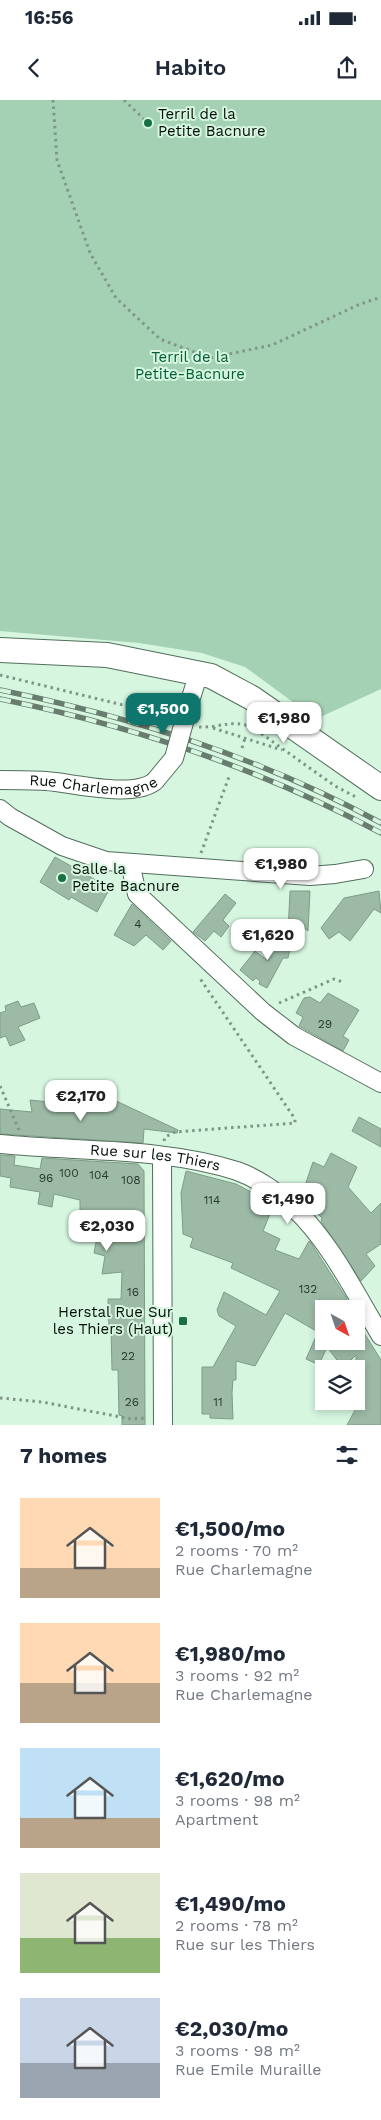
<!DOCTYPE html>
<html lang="en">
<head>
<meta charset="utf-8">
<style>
	:root { --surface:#fff; --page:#f6f6f7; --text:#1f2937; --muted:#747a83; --accent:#0f766e }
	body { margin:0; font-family:"Work Sans",sans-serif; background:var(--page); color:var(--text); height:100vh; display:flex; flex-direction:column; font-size:19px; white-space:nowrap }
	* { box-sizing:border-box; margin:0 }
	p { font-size:16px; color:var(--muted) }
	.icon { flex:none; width:28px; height:28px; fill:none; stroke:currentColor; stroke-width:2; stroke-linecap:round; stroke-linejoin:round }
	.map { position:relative; height:1325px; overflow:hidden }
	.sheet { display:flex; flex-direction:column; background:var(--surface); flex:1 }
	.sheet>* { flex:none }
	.needle { width:32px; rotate:140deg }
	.fabs { position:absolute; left:315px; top:1200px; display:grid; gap:10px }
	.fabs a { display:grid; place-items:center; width:50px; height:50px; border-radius:0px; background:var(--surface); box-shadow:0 2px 8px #0003; font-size:25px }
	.price { position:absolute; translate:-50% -42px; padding:0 11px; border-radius:10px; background:#fff; color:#222; font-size:16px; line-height:32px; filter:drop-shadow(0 1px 2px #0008) }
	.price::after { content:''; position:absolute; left:50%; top:30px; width:15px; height:11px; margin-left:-8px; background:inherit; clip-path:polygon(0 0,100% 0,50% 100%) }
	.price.active { background:var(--accent); color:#fff }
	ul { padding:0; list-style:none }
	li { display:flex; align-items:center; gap:15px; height:125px; padding:0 20px }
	li span { display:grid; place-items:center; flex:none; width:140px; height:100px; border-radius:0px; color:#555 }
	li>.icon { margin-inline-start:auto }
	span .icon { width:60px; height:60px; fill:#fffc; stroke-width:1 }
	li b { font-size:21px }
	h2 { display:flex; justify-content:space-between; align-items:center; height:60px; padding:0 20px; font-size:21px }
	.status { display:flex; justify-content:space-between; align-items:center; height:35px; padding:0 25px; background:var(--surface); direction:ltr }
	.status svg { height:14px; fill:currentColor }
	header { display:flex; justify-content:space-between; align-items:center; height:65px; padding:0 20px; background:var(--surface); font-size:22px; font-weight:600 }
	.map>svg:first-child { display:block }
	.green { fill:#a4d1b3 }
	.building { fill:#9cbaa6; stroke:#7f9c88 }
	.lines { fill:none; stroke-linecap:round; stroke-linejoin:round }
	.street-casing { stroke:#526e5c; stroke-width:20 }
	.secondary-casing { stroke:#526e5c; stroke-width:26 }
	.path { stroke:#7f9686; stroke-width:3; stroke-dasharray:2.5 4; stroke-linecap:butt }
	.street { stroke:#fff; stroke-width:18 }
	.secondary { stroke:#fff; stroke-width:24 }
	.rail-casing { stroke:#687d6f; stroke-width:5.5 }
	.rail { stroke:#d6f6e0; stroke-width:4; stroke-dasharray:11; stroke-linecap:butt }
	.street-bridge-casing { stroke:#526e5c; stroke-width:20; stroke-linecap:butt }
	.street-bridge { stroke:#fff; stroke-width:18 }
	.poi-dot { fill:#187044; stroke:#d6f6e0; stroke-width:2 }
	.labels { text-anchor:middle; stroke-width:4; stroke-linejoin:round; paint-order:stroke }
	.number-label { font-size:12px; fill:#2b3a30 }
	.poi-label { font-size:15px; fill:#050f09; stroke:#d6f6e0; text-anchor:start }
	.park-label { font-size:15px; fill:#025e35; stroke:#d6f6e0 }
	.street-label { font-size:15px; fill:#050f09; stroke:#d6f6e0 }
</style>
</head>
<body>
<div class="status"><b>16:56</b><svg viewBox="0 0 49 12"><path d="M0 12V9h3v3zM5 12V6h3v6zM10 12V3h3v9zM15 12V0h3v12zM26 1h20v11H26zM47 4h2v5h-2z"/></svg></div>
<header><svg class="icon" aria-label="back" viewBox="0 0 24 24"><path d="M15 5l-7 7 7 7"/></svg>Habito<svg class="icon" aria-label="share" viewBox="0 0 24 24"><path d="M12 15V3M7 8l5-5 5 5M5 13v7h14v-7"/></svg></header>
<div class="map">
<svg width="381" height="1325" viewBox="0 0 381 1325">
	<rect width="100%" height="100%" fill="#d6f6e0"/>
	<polygon class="green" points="0,0 381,0 381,589 316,619 245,567 202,553 139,543 0,531"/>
	<g class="building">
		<polygon points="55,757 110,788 97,812 71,797 69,800 40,782"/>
		<polygon points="290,791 310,791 308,831 298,823 288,833"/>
		<polygon points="379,791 381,813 374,809 350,841 339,832 329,839 321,828 344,798"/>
		<polygon points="225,794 236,803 223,820 229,826 221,837 214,831 205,841 193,832"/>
		<polygon points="132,804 171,841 163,850 146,835 134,846 114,835"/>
		<polygon points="280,832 293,835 288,858 283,858 267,888 259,884 260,881 256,878 253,881 240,870 255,851 268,861"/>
		<polygon points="328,893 359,910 343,936 349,940 343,951 299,926 303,917 296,913 304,898 310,897 320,903"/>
		<polygon points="18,901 21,907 34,903 40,918 18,927 25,940 10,946 6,936 0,938 0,913 6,911 5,906"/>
		<polygon points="103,997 111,1001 112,999 178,1030 177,1033 144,1029 143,1043 0,1034 0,1009 32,1012 30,1000 98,1007"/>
		<polygon points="359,1017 381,1029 381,1047 352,1031"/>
		<polygon points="331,1053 357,1067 348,1087 371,1113 381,1103 381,1144 366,1154 375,1166 361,1181 321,1121 322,1118 301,1097 313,1062 324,1067"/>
		<polygon points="0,1055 15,1056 14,1065 40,1069 42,1058 138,1064 144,1071 145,1325 122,1325 122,1316 119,1315 118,1270 112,1270 111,1229 109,1229 108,1199 121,1199 122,1172 102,1174 105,1156 94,1153 101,1116 80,1112 80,1100 54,1094 52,1107 38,1104 40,1092 10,1087 11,1078 0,1076"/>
		<polygon points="186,1071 236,1084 274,1104 263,1131 280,1139 275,1150 299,1159 309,1141 311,1143 347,1199 342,1209 324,1209 324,1241 356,1241 356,1220 381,1260 381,1325 347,1325 356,1308 356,1255 343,1268 327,1247 319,1265 306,1259 318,1232 285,1213 255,1266 236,1261 236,1280 233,1280 232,1293 233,1319 210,1318 210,1314 202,1314 202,1267 213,1267 236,1226 219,1216 217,1210 224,1192 266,1215 280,1191 231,1168 233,1163 190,1147 193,1138 183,1134 181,1093"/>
	</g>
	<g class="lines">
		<g class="street-casing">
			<g id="street">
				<polyline points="190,601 199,572"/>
				<path id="s1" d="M0,680C15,680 31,680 46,681C74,683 134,699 155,681"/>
				<polyline points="0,709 10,717 62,746 106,761 310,776 335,774 364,769"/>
				<polyline points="130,763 137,794 263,912 294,936 381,983"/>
				<path id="s2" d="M0,1044C77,1052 163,1047 237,1071C257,1078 279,1093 294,1108C331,1143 355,1193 381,1236"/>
				<polyline points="162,1056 163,1325"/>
			</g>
		</g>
		<g class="secondary-casing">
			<polyline id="secondary" points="0,550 107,555 211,576 252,598 381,688"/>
		</g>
		<g class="path">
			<polyline points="53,0 57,60 90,153 116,198 160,239 210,258 272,245 358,205 381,197"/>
			<polyline points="124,0 148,23"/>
			<polyline points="0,575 168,616"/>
			<path d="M199,627C221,628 230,619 252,627L335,686L356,697"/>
			<polyline points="213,628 282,650"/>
			<polyline points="242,648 245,638"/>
			<polyline points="201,753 230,674"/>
			<polyline points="279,903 334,879 343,882"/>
			<polyline points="0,986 19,1030"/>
			<polyline points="164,1041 165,1037 175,1032 295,1023 295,1019 199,877"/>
			<polyline points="0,1298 42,1302 131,1319 147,1318"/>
		</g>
		<use href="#street" class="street"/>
		<use href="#secondary" class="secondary"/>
		<g class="rail-casing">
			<g id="rail">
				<path d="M0,590C133,617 262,658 381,723"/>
				<path d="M0,599C134,626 261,669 381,733"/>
			</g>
		</g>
		<use href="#rail" class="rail"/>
		<g class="street-bridge-casing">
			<polyline id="street-bridge" points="155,681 174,658 190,601"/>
		</g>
		<use href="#street-bridge" class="street-bridge"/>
	</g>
	<g class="poi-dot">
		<circle cx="148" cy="23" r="5"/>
		<circle cx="62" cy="778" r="5"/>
		<rect x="178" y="1216" width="10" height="10" rx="2.5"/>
	</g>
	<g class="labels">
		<g class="number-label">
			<text x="138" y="828">4</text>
			<text x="325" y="928">29</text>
			<text x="69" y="1077">100</text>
			<text x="99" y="1079">104</text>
			<text x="46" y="1082">96</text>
			<text x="131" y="1084">108</text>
			<text x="212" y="1104">114</text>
			<text x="308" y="1193">132</text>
			<text x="133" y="1196">16</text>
			<text x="128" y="1260">22</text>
			<text x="132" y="1306">26</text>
			<text x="218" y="1306">11</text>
		</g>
		<g class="poi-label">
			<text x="158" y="19">Terril de la<tspan x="158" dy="17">Petite Bacnure</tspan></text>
			<text x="72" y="774">Salle la<tspan x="72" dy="17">Petite Bacnure</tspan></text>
			<text x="173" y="1217" text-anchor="end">Herstal Rue Sur<tspan x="173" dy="17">les Thiers (Haut)</tspan></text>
		</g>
		<g class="park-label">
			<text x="190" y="262">Terril de la<tspan x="190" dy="17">Petite-Bacnure</tspan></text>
		</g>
		<g class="street-label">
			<text dy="5" stroke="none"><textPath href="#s1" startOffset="94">Rue Charlemagne</textPath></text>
			<text dy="5" stroke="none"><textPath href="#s2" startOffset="156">Rue sur les Thiers</textPath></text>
		</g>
	</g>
</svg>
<div class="fabs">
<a><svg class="needle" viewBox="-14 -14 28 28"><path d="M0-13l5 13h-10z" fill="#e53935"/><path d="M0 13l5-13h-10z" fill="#747a83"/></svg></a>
<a><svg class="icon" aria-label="layers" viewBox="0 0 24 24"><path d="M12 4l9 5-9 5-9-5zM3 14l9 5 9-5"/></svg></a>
</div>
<b class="price active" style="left:163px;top:635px">€1,500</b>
<b class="price" style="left:284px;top:644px">€1,980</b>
<b class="price" style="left:281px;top:790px">€1,980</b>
<b class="price" style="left:268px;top:861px">€1,620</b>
<b class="price" style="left:81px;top:1022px">€2,170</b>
<b class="price" style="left:288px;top:1125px">€1,490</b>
<b class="price" style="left:107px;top:1152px">€2,030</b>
</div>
<section class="sheet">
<h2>7 homes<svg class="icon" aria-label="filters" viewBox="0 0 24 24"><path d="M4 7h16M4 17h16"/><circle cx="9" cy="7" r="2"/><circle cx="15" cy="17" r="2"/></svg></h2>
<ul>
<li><span style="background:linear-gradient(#ffd9b3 70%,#b9a48a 0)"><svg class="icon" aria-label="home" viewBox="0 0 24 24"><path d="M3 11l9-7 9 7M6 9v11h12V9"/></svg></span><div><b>€1,500/mo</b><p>2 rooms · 70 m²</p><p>Rue Charlemagne</p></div></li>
<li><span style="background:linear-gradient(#ffd9b3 60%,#b9a48a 0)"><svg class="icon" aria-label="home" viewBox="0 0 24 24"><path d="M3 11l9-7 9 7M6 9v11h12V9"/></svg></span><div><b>€1,980/mo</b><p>3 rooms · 92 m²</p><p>Rue Charlemagne</p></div></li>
<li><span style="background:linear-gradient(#bfe0f5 70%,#b9a48a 0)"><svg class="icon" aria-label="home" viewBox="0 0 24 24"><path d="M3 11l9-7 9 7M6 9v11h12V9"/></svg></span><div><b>€1,620/mo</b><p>3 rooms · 98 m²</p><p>Apartment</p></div></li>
<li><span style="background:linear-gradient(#dfe7d0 65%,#8fb573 0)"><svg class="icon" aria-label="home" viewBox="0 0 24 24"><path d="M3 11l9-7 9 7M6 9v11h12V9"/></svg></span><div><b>€1,490/mo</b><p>2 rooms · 78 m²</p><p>Rue sur les Thiers</p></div></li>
<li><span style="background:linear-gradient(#c9d6e8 65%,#9aa5b1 0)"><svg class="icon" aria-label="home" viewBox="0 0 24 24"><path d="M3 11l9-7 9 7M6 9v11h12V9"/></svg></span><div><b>€2,030/mo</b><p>3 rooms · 98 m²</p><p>Rue Emile Muraille</p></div></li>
</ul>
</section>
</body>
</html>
